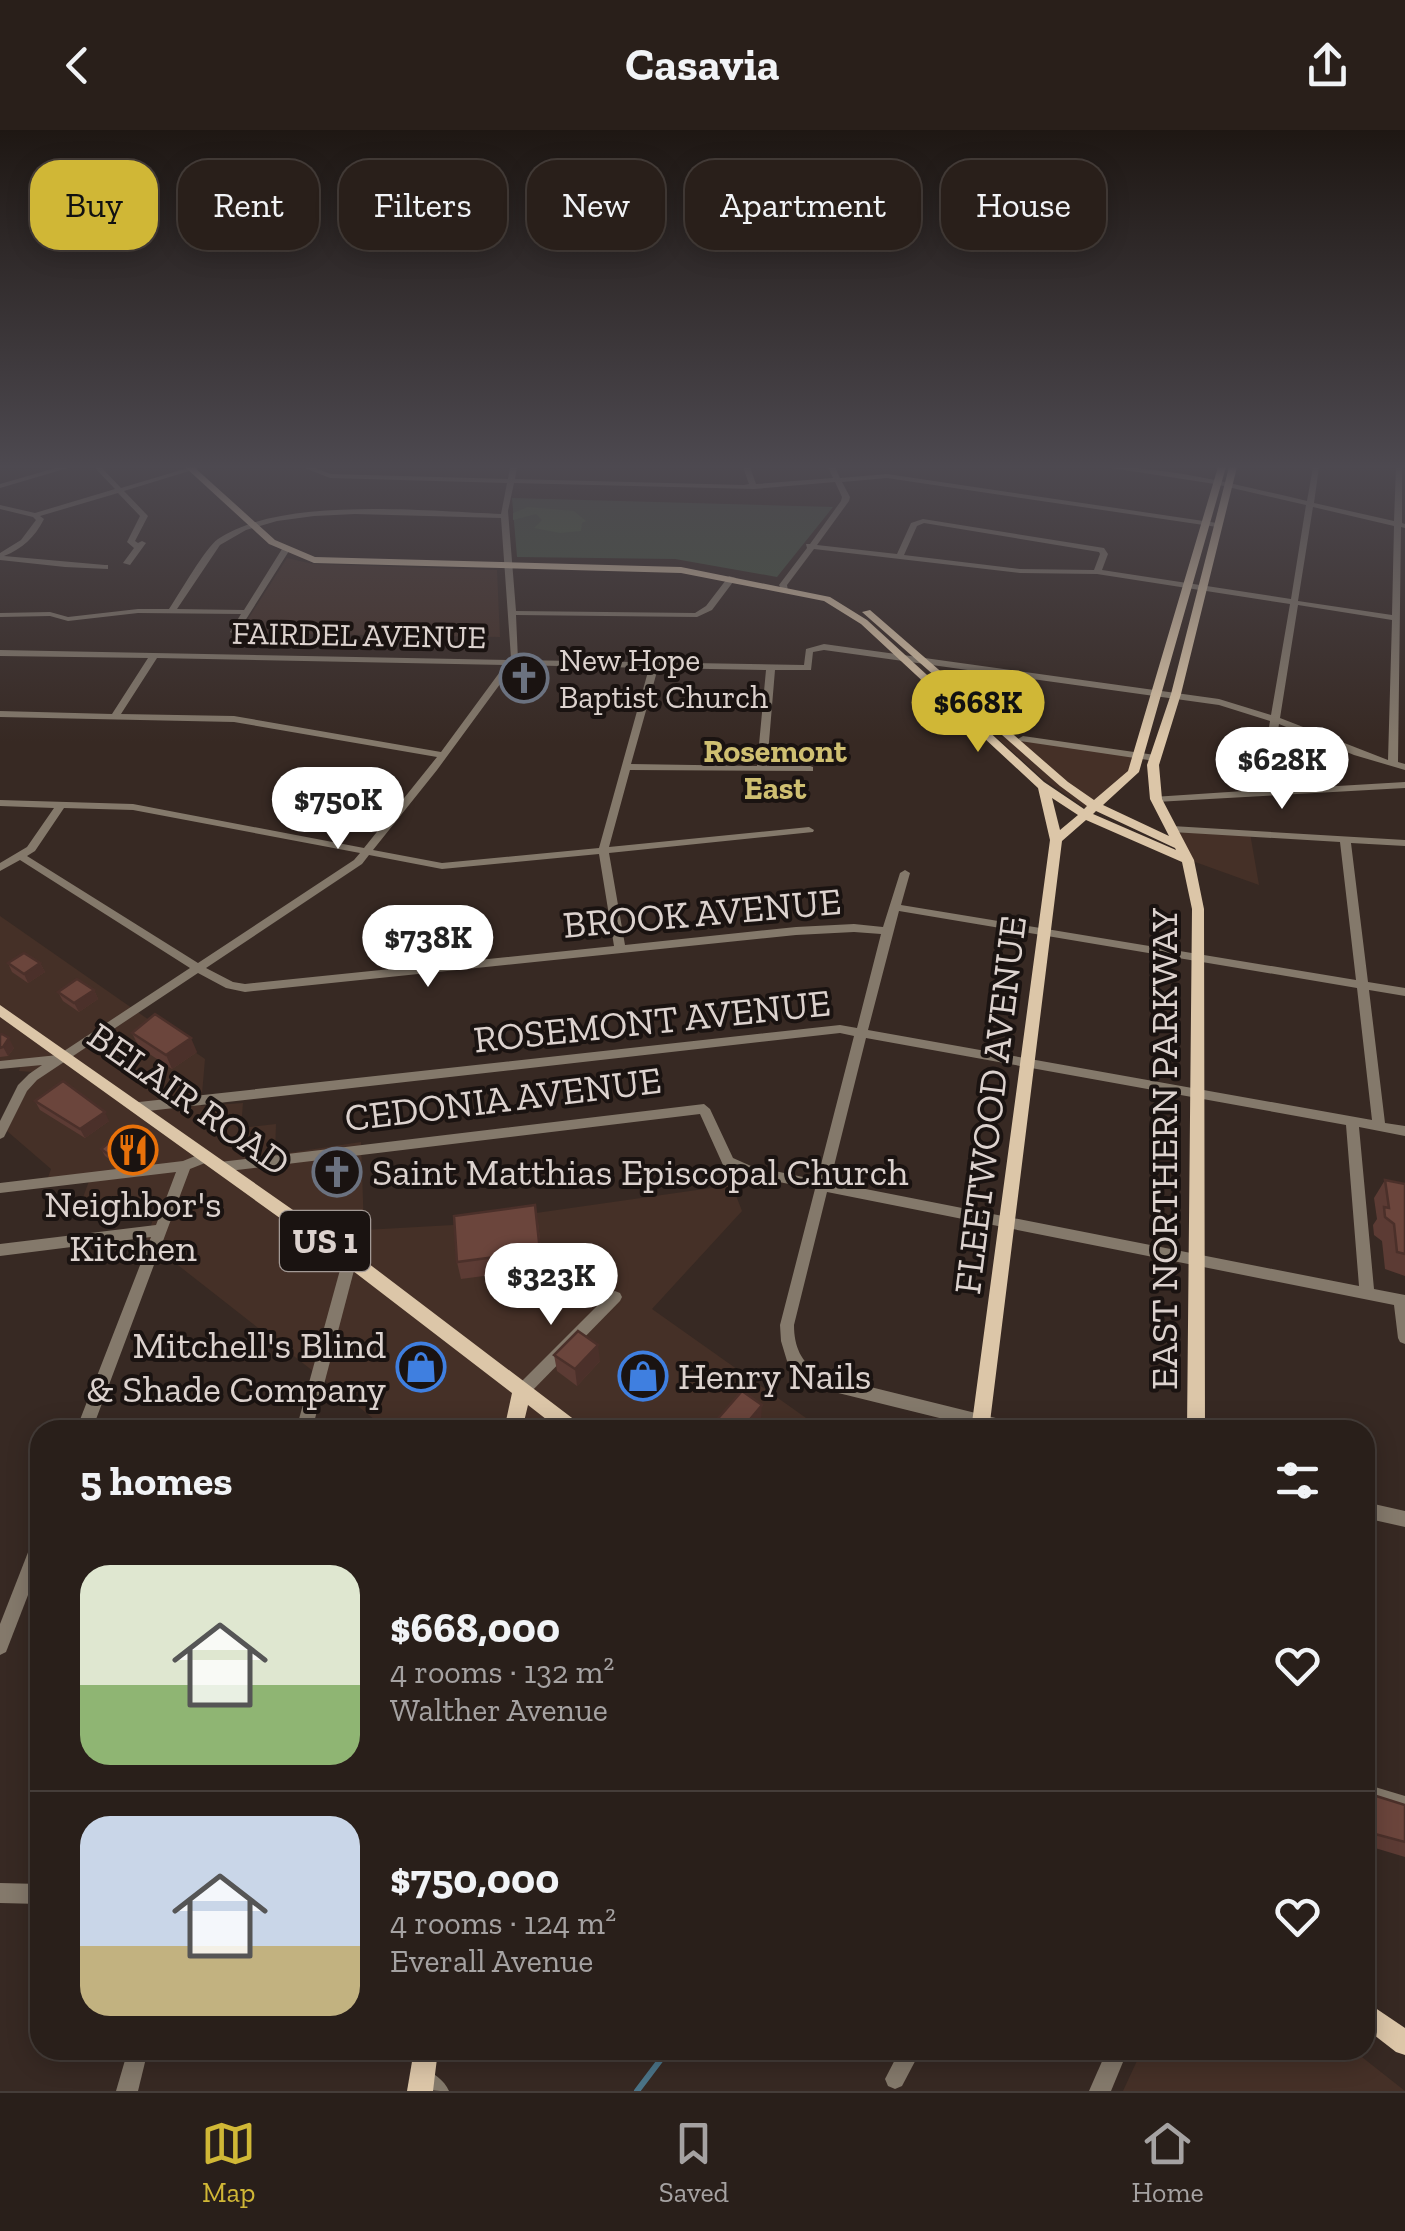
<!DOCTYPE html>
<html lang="en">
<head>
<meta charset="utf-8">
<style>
	:root { --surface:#291f1a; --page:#312723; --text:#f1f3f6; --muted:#a5a2a2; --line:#453d39; --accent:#d0b736 }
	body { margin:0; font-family:"Zilla Slab",serif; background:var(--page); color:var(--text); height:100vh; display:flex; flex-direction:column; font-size:38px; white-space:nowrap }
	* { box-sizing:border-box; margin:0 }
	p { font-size:32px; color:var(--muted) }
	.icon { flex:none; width:55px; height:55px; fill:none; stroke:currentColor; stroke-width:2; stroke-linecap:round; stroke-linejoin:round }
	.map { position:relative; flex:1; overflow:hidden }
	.details { position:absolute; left:30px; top:1290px; width:1345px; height:640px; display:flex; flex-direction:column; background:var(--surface); border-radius:30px; box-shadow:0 5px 25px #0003,0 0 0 2px var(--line) }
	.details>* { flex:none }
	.guide { position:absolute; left:30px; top:30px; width:1345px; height:90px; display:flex; gap:20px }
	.price { position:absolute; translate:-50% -85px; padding:0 22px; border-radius:35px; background:#fff; color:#222; font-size:32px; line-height:65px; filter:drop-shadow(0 2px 5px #0008) }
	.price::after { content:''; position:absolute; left:50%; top:60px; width:30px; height:22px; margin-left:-15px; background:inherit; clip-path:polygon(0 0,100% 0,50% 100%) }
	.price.on { background:var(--accent); color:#111 }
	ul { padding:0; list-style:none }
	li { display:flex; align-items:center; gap:30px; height:250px; padding:0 50px }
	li+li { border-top:2px solid var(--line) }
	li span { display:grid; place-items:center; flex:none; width:280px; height:200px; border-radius:30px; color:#555 }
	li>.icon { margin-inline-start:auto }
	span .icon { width:120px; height:120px; fill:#fffc; stroke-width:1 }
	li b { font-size:42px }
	h2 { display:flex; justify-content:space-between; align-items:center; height:120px; padding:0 50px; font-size:42px }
	.chip { padding:0 35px; border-radius:30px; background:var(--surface); box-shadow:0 5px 25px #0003,0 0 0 2px var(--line); font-size:35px; line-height:90px }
	.chip.on { background:var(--accent); color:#111 }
	header { display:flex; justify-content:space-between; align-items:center; height:130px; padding:0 50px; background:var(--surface); font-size:45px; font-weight:800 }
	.tab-bar { display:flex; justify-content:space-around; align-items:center; height:140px; border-top:2px solid var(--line); background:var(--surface); font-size:28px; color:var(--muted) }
	.tab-bar a { display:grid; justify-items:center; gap:5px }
	.tab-bar .on { color:var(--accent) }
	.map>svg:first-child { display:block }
	.built { fill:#453027 }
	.green { fill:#465541 }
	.forest { fill:#4e6445 }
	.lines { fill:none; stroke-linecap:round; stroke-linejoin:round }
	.stream { stroke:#4b7488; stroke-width:6 }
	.minor { fill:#84796b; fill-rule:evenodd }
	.major { fill:#dcc6a8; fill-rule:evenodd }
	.wall { fill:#5c3b34 }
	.shaded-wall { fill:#4b302a }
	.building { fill:#6b453c; stroke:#4b302a; stroke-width:2.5 }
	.labels { text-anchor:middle; stroke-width:8; stroke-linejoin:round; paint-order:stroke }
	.far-street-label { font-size:32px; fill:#dcd2ce; stroke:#1a1311 }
	.far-poi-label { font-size:32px; fill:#dcd2ce; stroke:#1a1311; text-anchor:start }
	.far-neighbourhood-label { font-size:32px; font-weight:bold; fill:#cfbf71; stroke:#1a1311 }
	.shield { fill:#1a1311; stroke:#a29995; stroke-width:2.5 }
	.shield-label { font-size:35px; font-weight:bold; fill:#dcd2ce }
	.street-label { font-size:38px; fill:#dcd2ce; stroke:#1a1311 }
	.poi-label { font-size:38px; fill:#dcd2ce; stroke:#1a1311; text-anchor:start }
</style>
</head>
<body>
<header><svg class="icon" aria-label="back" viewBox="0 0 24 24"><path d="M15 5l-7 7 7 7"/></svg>Casavia<svg class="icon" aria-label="share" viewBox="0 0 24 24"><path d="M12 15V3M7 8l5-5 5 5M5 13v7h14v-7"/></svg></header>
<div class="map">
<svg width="1405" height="1961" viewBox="0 0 1405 1961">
	<rect width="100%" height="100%" fill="#372923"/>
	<g class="built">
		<polygon points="287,428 313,434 497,440 500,507 239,503"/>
		<polygon points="995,606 1027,610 1138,626 1129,644 1090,681 1043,649"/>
		<polygon points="1172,699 1250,703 1259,755 1184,728"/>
		<polygon points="0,786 205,929 201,976 243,973 241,998 276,994 275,1025 361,1012 364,1100 453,1095 732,1055 742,1081 652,1179 823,1300 388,1300 146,1110 158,1075 81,1073 89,1051 45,1056 51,1039 0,995 20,953 33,942 19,941 21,934 0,932"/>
		<polygon points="1142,1920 1353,1920 1405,1961 1123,1961"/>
	</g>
	<polygon class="green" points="512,368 833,377 777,447 675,429 517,427"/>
	<polygon class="forest" points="528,377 574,381 586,391 582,393 581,401 560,403 534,398 542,390 536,384 513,390 513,383"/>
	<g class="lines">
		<polyline class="stream" points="637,1961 668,1920"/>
		<g class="minor">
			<polygon points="59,337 71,337 0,358 0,354"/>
			<path d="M94,337H101L121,358L191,337H202L124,361L148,386L135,411L138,413L142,411L146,413L130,435L123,433L134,418L127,412L140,386L118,363L40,386L44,389C35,407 22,419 4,426L105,435H108V439L65,437L0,430V423L21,410L36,390L33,387L0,379V375L35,383L115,359Z"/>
			<path d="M302,337H312L331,344L508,349L510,337H517L515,349L744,355L749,354L743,337H750L756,354L833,348L828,337H835L840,348L887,344L1217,393L1221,395L1217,397L887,348L842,352L850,367L849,371L817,415L897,424L911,393L923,389L1104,418L1108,424L1102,440L1291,469L1306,375L1215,354L1105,337C1173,337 1241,356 1307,371L1313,337H1319L1314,373L1394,391L1396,337H1402V393L1405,394V398L1401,397L1398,632L1405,634V640L1354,625L1279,594L1269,660L1405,652V658L1156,672L1151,669L1153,667L1259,660L1270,591L1219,575L824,520L813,522L811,540H775L767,636H810L813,637V641L630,640L609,717L809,697L814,700L813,702L609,723L625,815L796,797L854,794L883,797L900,743L905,740L910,743L901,775L1356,850L1340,712L1172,702L1167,699L1172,696L1405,710V716L1351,713L1368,852L1405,858V866L1369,860L1385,993L1405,996V1006L1359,997L1374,1159L1405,1165V1214L1400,1212L1398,1208L1394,1175L827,1062L794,1195C794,1217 801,1231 818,1244L1016,1293L1021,1295L1024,1300H988L814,1257L802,1249L787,1231L781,1211L780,1195L815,1059L748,1046L723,1035L700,984L220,1042L215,1041L214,1037L215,1033L220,1032L704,974L710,979L733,1028L751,1036L817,1050L854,906L840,903L139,982L133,977L139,972L840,895L857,898L881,804L854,802L796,805L245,862L226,858L198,843L37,950L27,961L4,1007L0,1009V991L18,955L29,944L42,935L0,939V931L58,925L190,838L20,730L0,741V733L27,717L54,678L0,676V670L133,674L364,718L437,627L234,592L0,587V581L112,584L148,528L0,526V520L509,530L511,528L501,388L355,384L314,386L277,391L246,400L220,415L177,479L244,480L282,419H288L289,421L238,502L234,504L230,502L241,484L138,483L68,491L50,486L0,487V483L50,482L68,487L138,479H169C180,463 205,418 218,409C281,366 425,381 501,384L507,353L330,348ZM835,352L842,367L841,371L810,414H806L807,418L779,455L782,461H788L787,455L814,419L1020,443L1097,444L1290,474L1271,585L1219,569L824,514L806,519L804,535L518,530L516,485L697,487L712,480L736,448L729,446L706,476L695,483L516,481L508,381L514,353L754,359ZM1313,377L1394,396L1392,485L1298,471ZM924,393L1099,422L1100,424L1094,440L1020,439L904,425L917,396ZM1298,475L1392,490L1388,630L1280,588ZM157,528L505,535L441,622L234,586L121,584ZM514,535L649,538L599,718L442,733L373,720L437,640ZM658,538L766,540L757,636L631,634ZM64,678L133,680L360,723L354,730L198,833L27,726L35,721ZM599,724L614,816L245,854L233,852L206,838L362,734L369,725L442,739ZM899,781L1357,858L1372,990L868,900ZM866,908L1346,995L1359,1156L830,1052Z"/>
			<polygon points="1023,606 1155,625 1160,628 1155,631 1020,611 1018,609"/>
			<polygon points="205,1022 210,1023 211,1027 210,1031 190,1039 92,1300 76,1300 151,1107 0,1126 0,1114 156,1095 176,1042 0,1063 0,1053 183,1031"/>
			<polygon points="350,1123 355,1125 357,1129 312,1300 296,1300 343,1129 345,1125"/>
			<polygon points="615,1161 620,1163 622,1167 620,1171 527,1266 522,1268 517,1266 515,1261 517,1256 610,1163"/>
			<polygon points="1365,1372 1405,1381 1405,1397 1365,1388"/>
			<polygon points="40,1405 40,1434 6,1522 0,1525 0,1494 34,1407"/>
			<polygon points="1365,1654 1405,1666 1405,1684 1365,1672"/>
			<polygon points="0,1753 40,1754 40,1774 0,1773"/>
			<polygon points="128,1920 148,1920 138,1961 116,1961"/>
			<polygon points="900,1920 921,1920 902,1956 895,1959 888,1956 885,1949"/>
			<polygon points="1107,1920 1128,1920 1111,1961 1089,1961"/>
			<path d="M422,1938C433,1942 444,1950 449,1961C433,1961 418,1961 412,1948L415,1941Z"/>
		</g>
		<g class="major">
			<path d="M185,337H194L275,410L315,427L681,437L830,467L867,490L1044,652L1084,679L1087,676L1060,656L862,482L870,480L1068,652L1094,670L1128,641L1218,337H1226L1139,642L1103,675L1169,706L1150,669L1147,635L1171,564L1229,337H1237L1181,564L1159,635L1162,669L1194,730L1204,779L1205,1300H1187L1192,779L1182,732L1086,690L1062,711L989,1300H971L1050,710L1038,658L861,494L824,471L681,443L314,433L269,414ZM1052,668L1078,685L1060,700ZM1096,681L1175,718L1176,720L1093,684Z"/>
			<polygon points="0,875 356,1124 580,1294 583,1300 560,1300 528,1275 522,1300 504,1300 512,1263 344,1134 0,887"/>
			<polygon points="1365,1871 1405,1898 1405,1925 1396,1922 1365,1898"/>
			<polygon points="414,1920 438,1920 433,1961 407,1961"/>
		</g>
	</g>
	<g class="wall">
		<polygon points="8,833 40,833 45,842 28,853 12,842"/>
		<polygon points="94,860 98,869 79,882 63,871 58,862"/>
		<polygon points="132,903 197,922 172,939 139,917"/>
		<polygon points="0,905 14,918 8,926 0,927"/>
		<polygon points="35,971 109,991 85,1008 40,980"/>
		<polygon points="140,1007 144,1015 126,1028 121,1025 112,1031 105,1026 101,1019"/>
		<polygon points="1385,1050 1405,1054 1405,1146 1385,1139 1382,1111 1374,1105 1373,1095 1377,1089 1374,1068"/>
		<polygon points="538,1092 543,1138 461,1149 457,1132"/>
		<polygon points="554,1225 600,1231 577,1256 557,1241"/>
		<polygon points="1373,1665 1405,1675 1405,1727 1365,1715 1365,1670"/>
	</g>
	<g class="shaded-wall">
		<polygon points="40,833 45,842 28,853 24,844"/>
		<polygon points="94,860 98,869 79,882 74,873"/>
		<polygon points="9,908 14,918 8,926 3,917"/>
		<polygon points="191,908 197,922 172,939 166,925"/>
		<polygon points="105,982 109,991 85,1008 80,999"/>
		<polygon points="140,1007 144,1015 126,1028 122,1021"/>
		<polygon points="117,1017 121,1025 112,1031 108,1024"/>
		<polygon points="598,1215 600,1231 577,1256 575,1239"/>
		<polygon points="762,1275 761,1291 753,1300 741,1300"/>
	</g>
	<g class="building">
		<polygon points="24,823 40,833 24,844 8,833"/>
		<polygon points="77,849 94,860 74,873 58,862"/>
		<polygon points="155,884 191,908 166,925 132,903"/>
		<polygon points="2,904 9,908 3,917 0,918 0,905"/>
		<polygon points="63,951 105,982 80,999 35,971"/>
		<polygon points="128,998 140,1007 122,1021 117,1017 108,1024 101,1019"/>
		<polygon points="1385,1050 1405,1054 1405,1124 1397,1122 1394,1094 1385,1087 1384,1077 1389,1078"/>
		<polygon points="535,1075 540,1121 457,1132 454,1086"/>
		<polygon points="578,1201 598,1215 575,1239 554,1225"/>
		<polygon points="742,1261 762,1275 741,1300 708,1300"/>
		<polygon points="1373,1665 1405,1675 1405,1712 1375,1704"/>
	</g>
	<linearGradient id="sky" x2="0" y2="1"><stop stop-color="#1e1713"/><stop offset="0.55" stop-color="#4d4950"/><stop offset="1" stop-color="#4d4950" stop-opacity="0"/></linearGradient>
	<rect width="1405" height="612" fill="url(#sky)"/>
	<defs>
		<g id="church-ring" transform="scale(2.5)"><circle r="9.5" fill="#1a1311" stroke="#6b7280" stroke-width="1.5"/><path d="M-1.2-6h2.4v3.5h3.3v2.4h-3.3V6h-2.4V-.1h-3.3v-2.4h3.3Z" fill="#6b7280"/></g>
		<g id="restaurant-ring" transform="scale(2.5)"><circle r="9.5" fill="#1a1311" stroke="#e8710a" stroke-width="1.5"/><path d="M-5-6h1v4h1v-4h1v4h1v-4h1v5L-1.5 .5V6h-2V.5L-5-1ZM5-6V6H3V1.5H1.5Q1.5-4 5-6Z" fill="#e8710a"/></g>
		<g id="shop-ring" transform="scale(2.5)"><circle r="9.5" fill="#1a1311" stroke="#3f7fe0" stroke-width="1.5"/><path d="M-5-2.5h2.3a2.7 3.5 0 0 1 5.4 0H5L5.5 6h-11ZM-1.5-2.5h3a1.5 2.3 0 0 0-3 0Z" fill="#3f7fe0"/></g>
	</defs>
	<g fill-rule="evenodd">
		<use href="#church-ring" x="524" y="548"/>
		<use href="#restaurant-ring" x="133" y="1020"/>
		<use href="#church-ring" x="337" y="1042"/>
		<use href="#shop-ring" x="421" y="1237"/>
		<use href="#shop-ring" x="643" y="1246"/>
	</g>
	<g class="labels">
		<g class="far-street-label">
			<text transform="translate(359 505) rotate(1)" y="11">FAIRDEL AVENUE</text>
		</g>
		<g class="far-poi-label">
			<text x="559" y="541">New Hope<tspan x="559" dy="37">Baptist Church</tspan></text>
		</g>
		<g class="far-neighbourhood-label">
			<text x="775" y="632">Rosemont<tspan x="775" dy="37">East</tspan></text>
		</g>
		<rect class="shield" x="280" y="1081" width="90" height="60" rx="8"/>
		<g class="shield-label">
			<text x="325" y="1123">US 1</text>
		</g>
		<g class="street-label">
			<text transform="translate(702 783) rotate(-5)" y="13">BROOK AVENUE</text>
			<text transform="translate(652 891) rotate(-6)" y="13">ROSEMONT AVENUE</text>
			<text transform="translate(189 969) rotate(35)" y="13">BELAIR ROAD</text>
			<text transform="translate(503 969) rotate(-7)" y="13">CEDONIA AVENUE</text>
			<text transform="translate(990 975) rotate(-83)" y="13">FLEETWOOD AVENUE</text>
			<text transform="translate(1164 1019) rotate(-90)" y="13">EAST NORTHERN PARKWAY</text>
		</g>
		<g class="poi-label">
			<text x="372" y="1055">Saint Matthias Episcopal Church</text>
			<text x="133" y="1087" text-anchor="middle">Neighbor's<tspan x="133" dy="44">Kitchen</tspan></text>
			<text x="386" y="1228" text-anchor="end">Mitchell's Blind<tspan x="386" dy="44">&amp; Shade Company</tspan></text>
			<text x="678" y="1259">Henry Nails</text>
		</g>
	</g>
</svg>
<b class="price on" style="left:978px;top:625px">$668K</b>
<b class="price" style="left:1282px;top:682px">$628K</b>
<b class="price" style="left:338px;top:722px">$750K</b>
<b class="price" style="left:428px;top:860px">$738K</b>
<b class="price" style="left:551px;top:1198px">$323K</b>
<div class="guide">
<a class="chip on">Buy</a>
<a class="chip">Rent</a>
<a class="chip">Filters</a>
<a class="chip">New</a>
<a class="chip">Apartment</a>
<a class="chip">House</a>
</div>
<section class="details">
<h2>5 homes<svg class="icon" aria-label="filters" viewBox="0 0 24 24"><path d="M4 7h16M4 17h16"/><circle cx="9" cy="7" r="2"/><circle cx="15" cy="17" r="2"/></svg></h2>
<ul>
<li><span style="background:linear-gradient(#dfe7d0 60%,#8fb573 0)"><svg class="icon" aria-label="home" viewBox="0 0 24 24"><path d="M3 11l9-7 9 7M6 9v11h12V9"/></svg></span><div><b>$668,000</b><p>4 rooms · 132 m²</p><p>Walther Avenue</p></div><svg class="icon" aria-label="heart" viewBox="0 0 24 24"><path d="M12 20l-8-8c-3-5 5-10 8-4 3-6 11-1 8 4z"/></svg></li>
<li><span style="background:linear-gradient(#c9d6e8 65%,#c2b280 0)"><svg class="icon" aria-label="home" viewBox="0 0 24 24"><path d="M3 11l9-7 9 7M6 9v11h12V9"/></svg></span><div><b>$750,000</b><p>4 rooms · 124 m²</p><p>Everall Avenue</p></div><svg class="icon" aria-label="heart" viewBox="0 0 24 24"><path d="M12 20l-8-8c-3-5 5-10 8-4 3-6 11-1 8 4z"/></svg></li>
</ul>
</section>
</div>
<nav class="tab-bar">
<a class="on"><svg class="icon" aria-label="map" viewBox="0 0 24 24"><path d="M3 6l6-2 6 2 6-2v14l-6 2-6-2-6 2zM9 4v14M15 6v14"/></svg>Map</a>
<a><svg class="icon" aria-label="saved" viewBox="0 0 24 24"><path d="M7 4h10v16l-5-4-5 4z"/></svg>Saved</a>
<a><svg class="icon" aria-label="home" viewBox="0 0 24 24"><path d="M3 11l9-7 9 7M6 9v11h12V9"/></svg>Home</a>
</nav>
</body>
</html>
